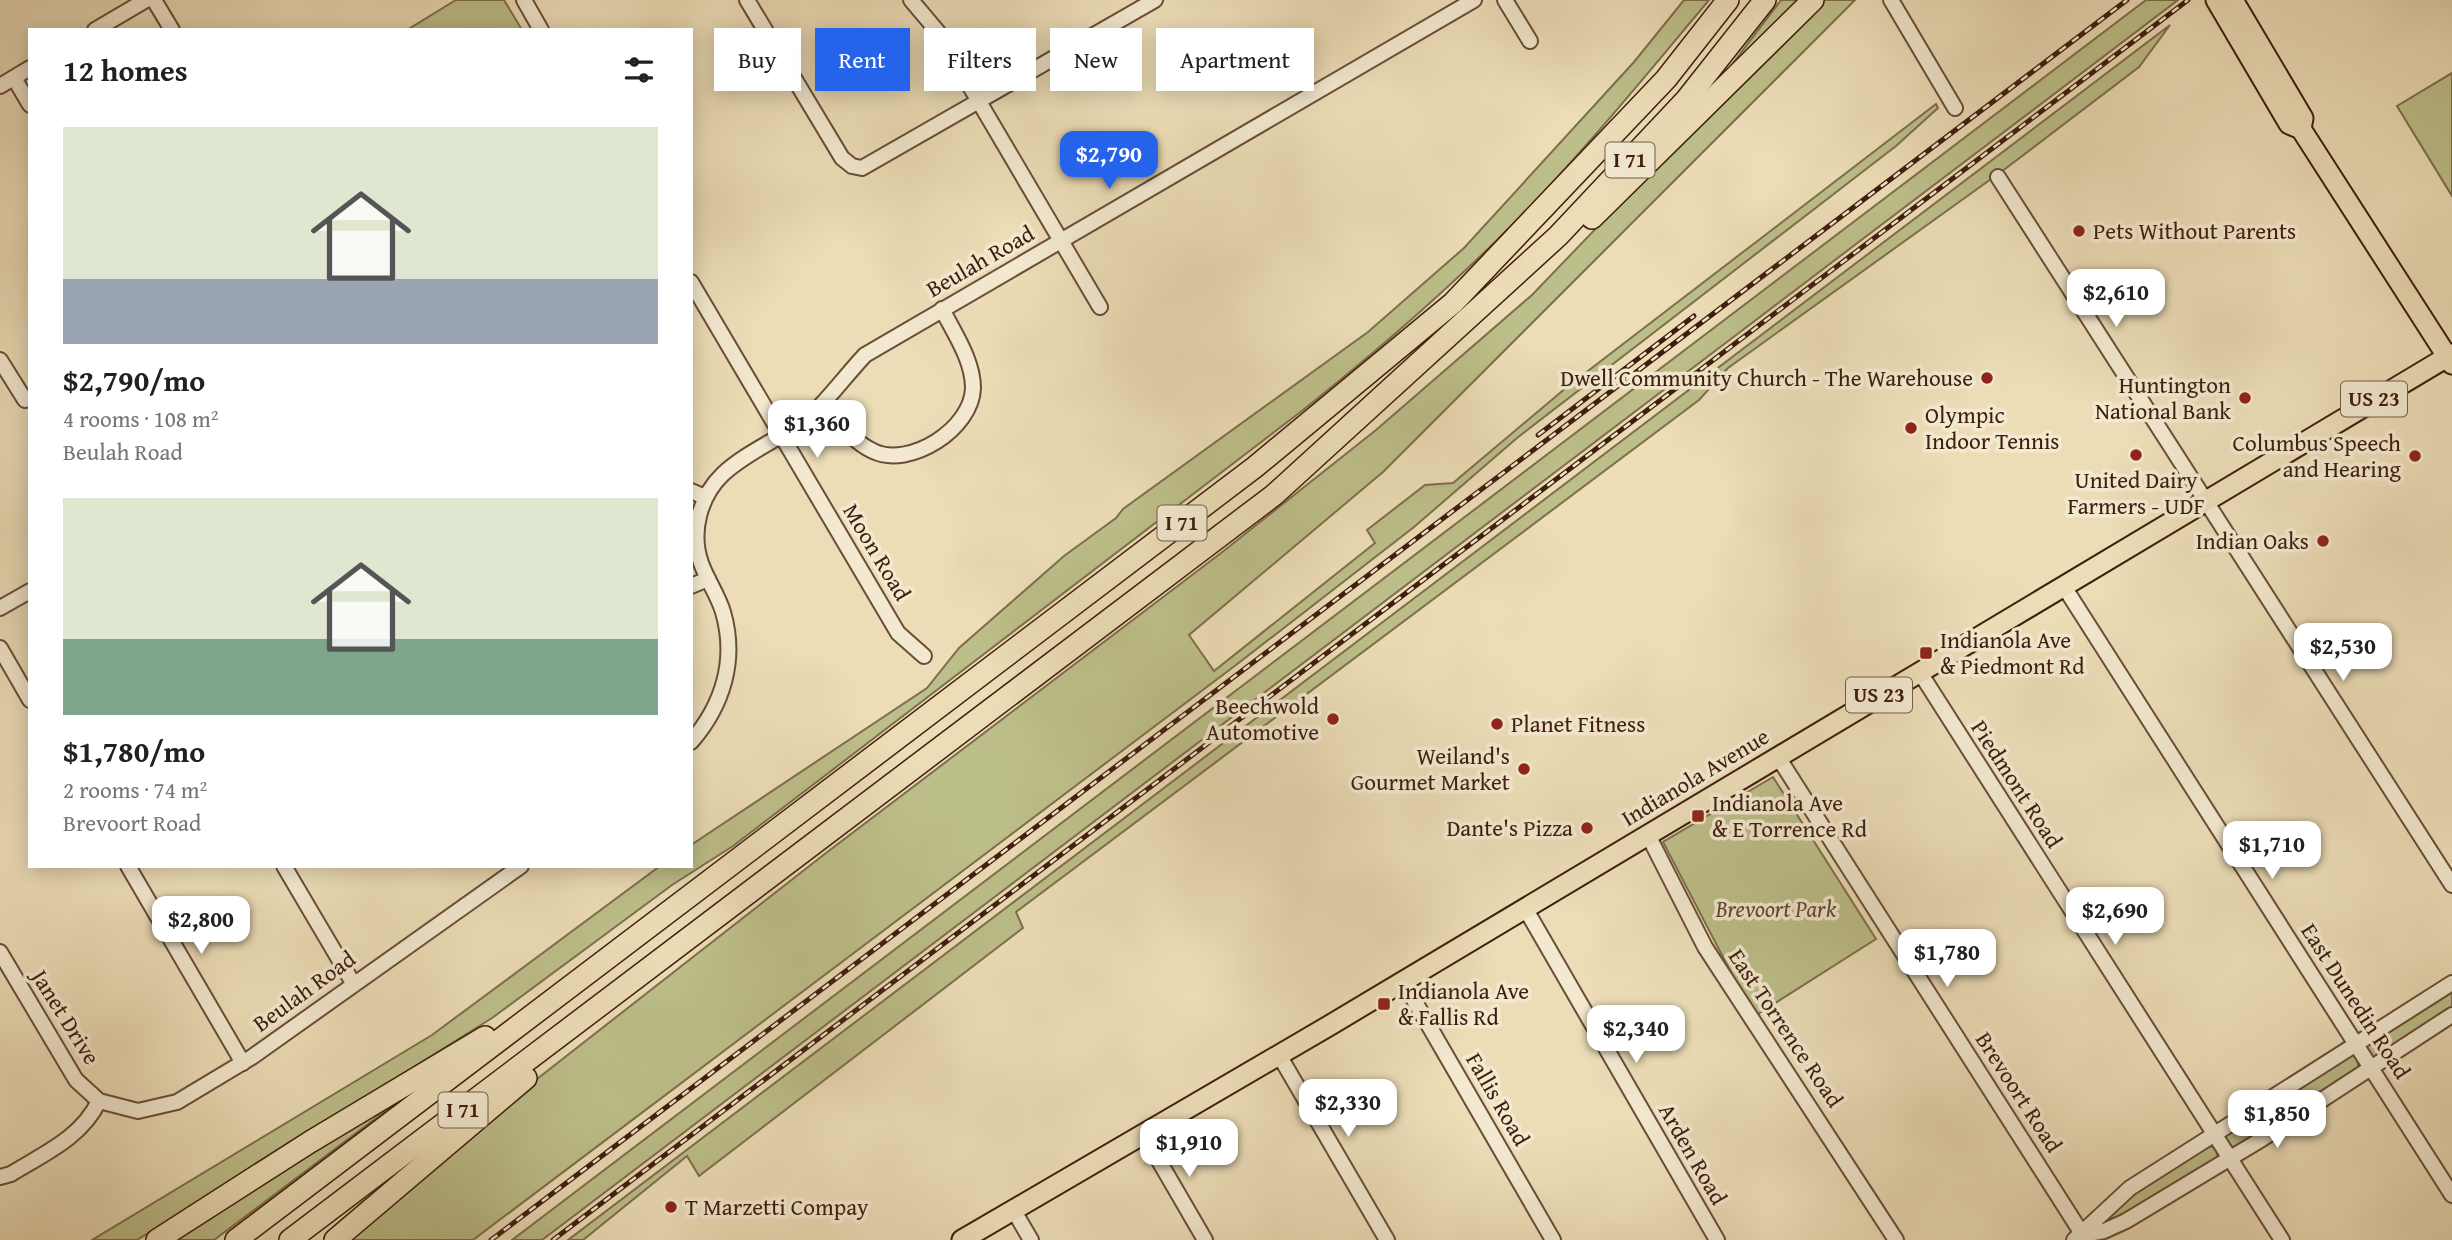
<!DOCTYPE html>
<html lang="en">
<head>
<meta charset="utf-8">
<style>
	:root { --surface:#fff; --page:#f6f6f6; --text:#202124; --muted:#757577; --accent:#2563eb }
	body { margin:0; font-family:"Gentium Book Plus",serif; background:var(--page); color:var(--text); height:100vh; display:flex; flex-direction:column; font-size:26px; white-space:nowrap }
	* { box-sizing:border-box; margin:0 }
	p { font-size:23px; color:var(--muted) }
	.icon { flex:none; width:38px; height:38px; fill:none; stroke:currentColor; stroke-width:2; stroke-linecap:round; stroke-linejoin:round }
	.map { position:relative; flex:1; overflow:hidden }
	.panel { position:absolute; left:28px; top:28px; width:665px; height:840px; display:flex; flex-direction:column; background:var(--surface); border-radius:0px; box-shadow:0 4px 18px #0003 }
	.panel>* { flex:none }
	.hud { position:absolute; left:714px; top:28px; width:665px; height:63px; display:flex; gap:14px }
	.price { position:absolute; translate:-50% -60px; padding:0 16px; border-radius:14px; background:#fff; color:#222; font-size:23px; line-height:46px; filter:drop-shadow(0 2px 4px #0008) }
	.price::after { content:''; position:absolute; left:50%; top:42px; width:21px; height:16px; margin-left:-10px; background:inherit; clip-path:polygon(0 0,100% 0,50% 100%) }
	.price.current { background:var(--accent); color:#fff }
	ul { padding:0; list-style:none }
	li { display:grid; align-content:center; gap:14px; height:371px; padding:0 35px }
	li span { display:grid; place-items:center; height:217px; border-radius:0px; color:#555 }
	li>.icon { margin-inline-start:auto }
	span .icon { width:126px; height:126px; fill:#fffc; stroke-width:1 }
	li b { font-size:30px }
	h2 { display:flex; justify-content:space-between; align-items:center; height:84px; padding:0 35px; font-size:30px }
	.pill { padding:0 24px; border-radius:0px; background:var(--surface); box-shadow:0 4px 18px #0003; font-size:24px; line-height:63px }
	.pill.current { background:var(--accent); color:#fff }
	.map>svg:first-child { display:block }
	.green { fill:#bdbf8a; stroke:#7e6e4c; stroke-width:2 }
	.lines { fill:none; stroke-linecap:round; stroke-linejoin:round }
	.minor-casing { stroke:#6a4d38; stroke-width:18 }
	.major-casing { stroke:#3f1d0d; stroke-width:23 }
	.highway-casing { stroke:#3f1d0d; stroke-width:24 }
	.minor { stroke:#f3e9d0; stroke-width:14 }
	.major { stroke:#ecddb7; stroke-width:19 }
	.highway { stroke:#ecddb7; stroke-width:21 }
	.rail-casing { stroke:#3f1d0d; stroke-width:5 }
	.rail { stroke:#f3e9d0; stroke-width:2.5; stroke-dasharray:8; stroke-linecap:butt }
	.poi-dot { fill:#8f2418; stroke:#f3e9d0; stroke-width:2.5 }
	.labels { text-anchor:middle; stroke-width:7; stroke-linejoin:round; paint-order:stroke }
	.shield { fill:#f3e9d0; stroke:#755a48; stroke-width:2 }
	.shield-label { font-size:21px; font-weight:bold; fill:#3f1d0d }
	.poi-label { font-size:23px; fill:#3f1d0d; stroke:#f3e9d0; text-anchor:start }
	.street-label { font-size:23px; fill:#3f1d0d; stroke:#f3e9d0 }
	.park-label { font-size:23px; font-style:italic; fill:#5e462c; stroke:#f3e9d0 }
</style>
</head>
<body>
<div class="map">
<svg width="2452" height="1240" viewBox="0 0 2452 1240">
	<rect width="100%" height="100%" fill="#ecddb7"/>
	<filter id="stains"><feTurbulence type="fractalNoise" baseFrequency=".00286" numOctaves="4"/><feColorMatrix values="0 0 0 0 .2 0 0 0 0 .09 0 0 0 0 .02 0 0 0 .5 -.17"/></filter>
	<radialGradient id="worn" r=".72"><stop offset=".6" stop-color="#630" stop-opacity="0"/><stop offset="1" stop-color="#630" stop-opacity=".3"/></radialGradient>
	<g class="green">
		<polygon points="456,0 504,0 522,30 407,30"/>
		<path d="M1684,0H1709C1641,81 1574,164 1499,238C1437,299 1371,356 1303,410L733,846L672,885L492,1018L137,1240H92L432,1035L660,866H691V845L927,688L959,648L1064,556L1116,518L1123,509L1368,332L1464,248L1634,62Z"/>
		<polygon points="1781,0 1804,0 1727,71"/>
		<polygon points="1823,0 1855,0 1383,472 1189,635 1214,671 1375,543 1367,530 1425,485 1453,483 1567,387 1936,104 1938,108 1896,146 1517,438 1414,527 1236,665 473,1240 348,1240 453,1147 537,1079 826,853 1221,553 1376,430 1532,295 1679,142"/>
		<polygon points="2146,0 2178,0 542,1240 512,1240"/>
		<polygon points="2170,25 2139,67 2005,169 1728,368 1699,400 1016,912 1023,928 699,1176 687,1156 583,1240 568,1240"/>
		<polygon points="2452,73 2452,196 2397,106"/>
		<polygon points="1773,777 1876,939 1758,1014 1735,980 1663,842"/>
		<polygon points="2452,989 2452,1009 2371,1059 2362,1047"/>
		<polygon points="2351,1054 2356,1056 2359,1069 2235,1148 2229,1147 2223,1137 2225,1132"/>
		<polygon points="416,1088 214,1240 170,1240"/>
		<polygon points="2205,1144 2215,1148 2219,1160 2170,1192 2101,1227 2101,1217"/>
	</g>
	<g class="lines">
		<g class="minor-casing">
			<g id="minor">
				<polyline points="154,0 172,30"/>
				<polyline points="524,0 541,30"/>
				<polyline points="747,0 842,158 852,166 862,168 1155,0"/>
				<polyline points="911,0 938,32 1100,307"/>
				<polyline points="1505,0 1530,41"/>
				<polyline points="1891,0 1955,108"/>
				<polyline points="95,30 146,0"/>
				<polyline points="14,78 30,105"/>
				<polyline points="0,86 30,68"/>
				<polyline points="1998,177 2452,885"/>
				<polyline points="691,282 898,633 924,656"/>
				<polyline points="0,360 25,400"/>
				<path d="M822,404C837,420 853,442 873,451C909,469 972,429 973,388C973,360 954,333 942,309"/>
				<path d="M783,438C816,417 838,384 865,355L1474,0"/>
				<polyline points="691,491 705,497"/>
				<polyline points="2063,585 2452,1195"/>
				<polyline points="691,586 708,579"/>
				<polyline points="0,608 30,591"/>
				<polyline points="0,648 30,700"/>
				<polyline points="1919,671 2282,1240"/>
				<path d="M691,742C723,705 737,660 723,612C718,595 707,580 701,563C690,532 700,496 723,474C740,458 762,447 782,435"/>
				<polyline points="1778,757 2086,1240"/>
				<polyline points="1648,835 1705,947 1896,1240"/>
				<polyline points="128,866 243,1063"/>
				<polyline points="284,866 353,983"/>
				<polyline points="1525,908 1717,1240"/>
				<polyline points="0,952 76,1080 99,1101 138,1111 177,1102 252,1057 521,866"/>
				<polyline points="1403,981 1553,1240"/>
				<polyline points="1279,1055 1387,1240"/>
				<polyline points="1144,1135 1205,1240"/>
				<path d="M0,1177L11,1174C45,1153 81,1138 99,1101"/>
				<polyline points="1014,1211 1031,1240"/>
				<polyline points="2083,1235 2104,1231 2126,1221 2262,1139 2452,1015"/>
				<polyline points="2074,1240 2130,1188 2452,983"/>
			</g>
		</g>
		<g class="major-casing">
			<g id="major">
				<polyline points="2216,0 2289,124 2301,129 2452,364"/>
				<polyline points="2233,0 2303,118 2301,129"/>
				<polyline points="962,1240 1332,1024 2452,354"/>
			</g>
		</g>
		<g class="highway-casing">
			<g id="highway">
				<polyline points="1592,218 1813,0"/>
				<polyline points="157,1240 310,1142 485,1037"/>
				<polyline points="236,1240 1255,467 1453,303 1666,79 1728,0"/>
				<polyline points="290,1240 1274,495 1558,236 1686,100 1765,0"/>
				<polyline points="335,1240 526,1078"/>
			</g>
		</g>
		<use href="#minor" class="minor"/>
		<use href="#major" class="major"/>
		<use href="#highway" class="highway"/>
		<g class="rail-casing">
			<g id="rail">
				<polyline points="1538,435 1694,316"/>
				<polyline points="491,1240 2127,0"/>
				<polyline points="553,1240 2188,0"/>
			</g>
		</g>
		<use href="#rail" class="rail"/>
	</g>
	<g class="poi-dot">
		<circle cx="2079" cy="231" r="7"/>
		<circle cx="1987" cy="378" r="7"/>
		<circle cx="2245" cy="398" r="7"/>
		<circle cx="1911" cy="428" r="7"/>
		<circle cx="2136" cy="455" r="7"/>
		<circle cx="2415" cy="456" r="7"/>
		<circle cx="2323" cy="541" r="7"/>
		<rect x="1919" y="646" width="14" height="14" rx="3.5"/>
		<circle cx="1333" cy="719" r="7"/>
		<circle cx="1497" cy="724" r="7"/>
		<circle cx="1524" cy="769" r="7"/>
		<rect x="1691" y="809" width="14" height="14" rx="3.5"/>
		<circle cx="1587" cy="828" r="7"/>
		<rect x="1377" y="997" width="14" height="14" rx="3.5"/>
		<circle cx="671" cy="1207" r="7"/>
	</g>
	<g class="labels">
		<g class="shield">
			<rect x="1605.5" y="142.5" width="49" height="35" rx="5"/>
			<rect x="2341" y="381.5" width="66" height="35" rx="5"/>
			<rect x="1157.5" y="505.5" width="49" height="35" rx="5"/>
			<rect x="1846" y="677.5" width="66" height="35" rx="5"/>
			<rect x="438.5" y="1092.5" width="49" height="35" rx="5"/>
		</g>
		<g class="shield-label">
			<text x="1630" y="167">I 71</text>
			<text x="2374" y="406">US 23</text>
			<text x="1182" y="530">I 71</text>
			<text x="1879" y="702">US 23</text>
			<text x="463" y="1117">I 71</text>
		</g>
		<g class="poi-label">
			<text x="2093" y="239">Pets Without Parents</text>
			<text x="1973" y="386" text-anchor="end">Dwell Community Church - The Warehouse</text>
			<text x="2231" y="393" text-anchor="end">Huntington<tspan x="2231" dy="26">National Bank</tspan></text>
			<text x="1925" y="423">Olympic<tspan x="1925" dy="26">Indoor Tennis</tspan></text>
			<text x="2401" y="451" text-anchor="end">Columbus Speech<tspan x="2401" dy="26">and Hearing</tspan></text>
			<text x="2136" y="488" text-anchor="middle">United Dairy<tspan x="2136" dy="26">Farmers - UDF</tspan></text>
			<text x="2309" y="549" text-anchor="end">Indian Oaks</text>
			<text x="1940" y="648">Indianola Ave<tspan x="1940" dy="26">&amp; Piedmont Rd</tspan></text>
			<text x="1319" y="714" text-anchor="end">Beechwold<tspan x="1319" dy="26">Automotive</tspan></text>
			<text x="1511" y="732">Planet Fitness</text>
			<text x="1510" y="764" text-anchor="end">Weiland's<tspan x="1510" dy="26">Gourmet Market</tspan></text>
			<text x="1712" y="811">Indianola Ave<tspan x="1712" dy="26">&amp; E Torrence Rd</tspan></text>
			<text x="1573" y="836" text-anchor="end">Dante's Pizza</text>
			<text x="1398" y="999">Indianola Ave<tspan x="1398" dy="26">&amp; Fallis Rd</tspan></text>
			<text x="685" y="1215">T Marzetti Compay</text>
		</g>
		<g class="street-label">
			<text transform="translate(980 261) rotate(-30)" y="8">Beulah Road</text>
			<text transform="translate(877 552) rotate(59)" y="8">Moon Road</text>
			<text transform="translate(1695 777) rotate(-31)" y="8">Indianola Avenue</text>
			<text transform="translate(2017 784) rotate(57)" y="8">Piedmont Road</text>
			<text transform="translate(304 991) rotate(-36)" y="8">Beulah Road</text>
			<text transform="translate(2356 1001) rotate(57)" y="8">East Dunedin Road</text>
			<text transform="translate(66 1017) rotate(58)" y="8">Janet Drive</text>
			<text transform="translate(1786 1028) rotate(56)" y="8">East Torrence Road</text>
			<text transform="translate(2019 1092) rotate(57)" y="8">Brevoort Road</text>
			<text transform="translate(1498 1099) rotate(60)" y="8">Fallis Road</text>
			<text transform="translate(1693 1154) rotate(60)" y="8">Arden Road</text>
		</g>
		<g class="park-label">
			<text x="1776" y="917">Brevoort Park</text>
		</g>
	</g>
	<rect width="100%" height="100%" filter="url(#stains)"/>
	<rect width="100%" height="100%" fill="url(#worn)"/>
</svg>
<b class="price current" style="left:1109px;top:191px">$2,790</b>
<b class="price" style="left:2116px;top:329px">$2,610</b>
<b class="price" style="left:817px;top:460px">$1,360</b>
<b class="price" style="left:2343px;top:683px">$2,530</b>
<b class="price" style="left:2272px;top:881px">$1,710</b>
<b class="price" style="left:2115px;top:947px">$2,690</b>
<b class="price" style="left:201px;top:956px">$2,800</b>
<b class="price" style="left:1947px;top:989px">$1,780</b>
<b class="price" style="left:1636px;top:1065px">$2,340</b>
<b class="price" style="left:1348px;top:1139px">$2,330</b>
<b class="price" style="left:2277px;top:1150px">$1,850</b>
<b class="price" style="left:1189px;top:1179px">$1,910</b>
<div class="hud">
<a class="pill">Buy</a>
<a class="pill current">Rent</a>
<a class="pill">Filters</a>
<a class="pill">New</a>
<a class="pill">Apartment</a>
</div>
<section class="panel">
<h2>12 homes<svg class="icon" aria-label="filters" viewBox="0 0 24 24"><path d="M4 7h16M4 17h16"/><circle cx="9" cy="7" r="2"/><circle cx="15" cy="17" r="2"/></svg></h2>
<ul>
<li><span style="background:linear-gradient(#dfe7d0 70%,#9aa5b1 0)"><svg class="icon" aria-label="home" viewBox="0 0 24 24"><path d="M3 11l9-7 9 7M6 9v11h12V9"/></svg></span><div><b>$2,790/mo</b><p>4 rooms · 108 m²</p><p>Beulah Road</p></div></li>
<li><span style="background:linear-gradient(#dfe7d0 65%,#7fa58c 0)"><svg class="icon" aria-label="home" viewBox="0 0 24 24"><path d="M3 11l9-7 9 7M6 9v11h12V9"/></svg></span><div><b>$1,780/mo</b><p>2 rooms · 74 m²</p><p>Brevoort Road</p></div></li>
</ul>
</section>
</div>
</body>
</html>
